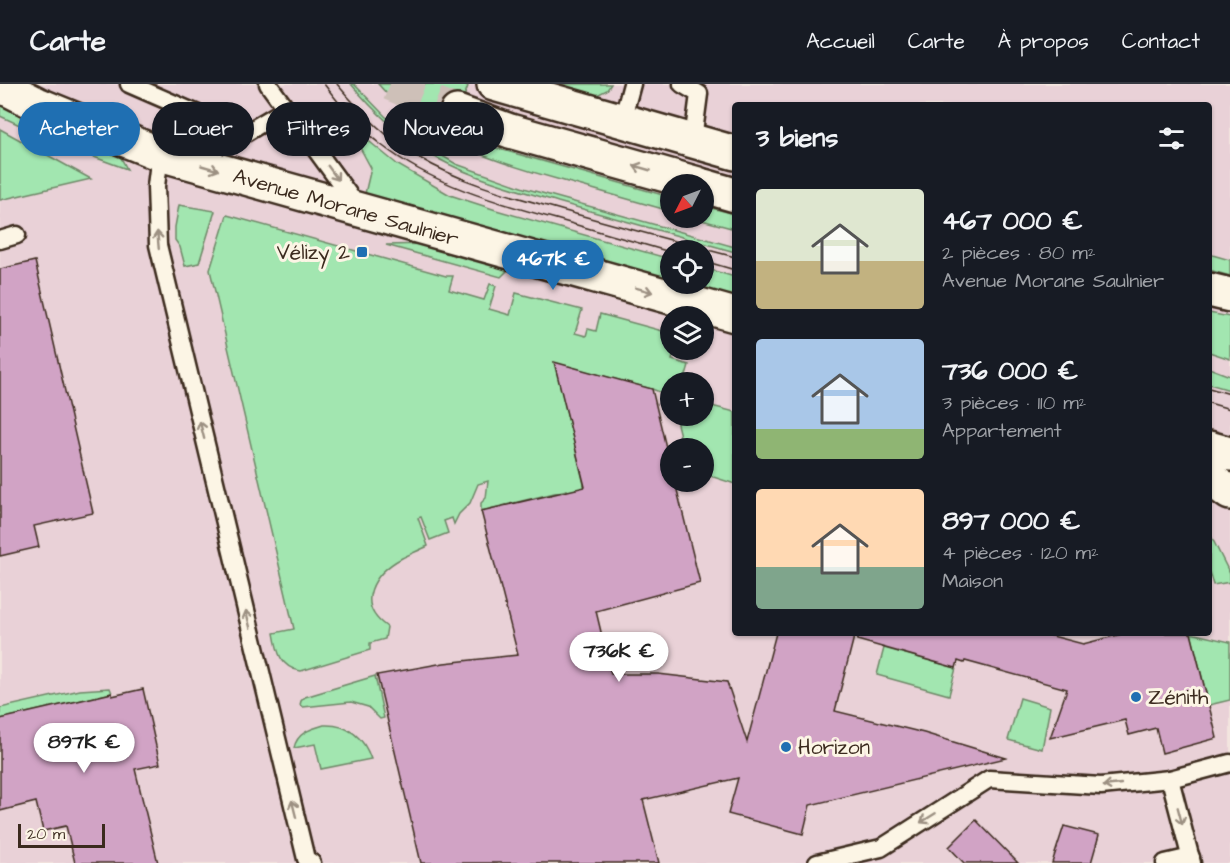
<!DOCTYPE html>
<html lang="fr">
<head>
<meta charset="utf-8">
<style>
	:root { --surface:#171b24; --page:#242831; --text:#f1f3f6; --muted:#9ea1a6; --line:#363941; --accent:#1f6fb2 }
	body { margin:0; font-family:"Architects Daughter",sans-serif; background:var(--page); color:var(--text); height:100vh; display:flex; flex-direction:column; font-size:22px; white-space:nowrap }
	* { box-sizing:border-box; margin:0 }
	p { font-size:20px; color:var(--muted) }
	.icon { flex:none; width:33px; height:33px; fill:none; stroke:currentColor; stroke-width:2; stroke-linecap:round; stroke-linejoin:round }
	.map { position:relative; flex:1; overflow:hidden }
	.panel { position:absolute; left:732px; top:18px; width:480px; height:534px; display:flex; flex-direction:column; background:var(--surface); border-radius:6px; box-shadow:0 2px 4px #0004 }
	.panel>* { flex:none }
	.guide { position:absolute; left:18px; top:18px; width:570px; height:54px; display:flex; gap:12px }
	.needle { width:39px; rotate:228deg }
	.tools { position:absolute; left:660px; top:90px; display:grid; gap:12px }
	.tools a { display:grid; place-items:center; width:54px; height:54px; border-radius:50%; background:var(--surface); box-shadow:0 2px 4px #0004; font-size:30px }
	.scale { position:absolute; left:18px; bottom:15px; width:87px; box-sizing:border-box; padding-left:6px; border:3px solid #3b2a1e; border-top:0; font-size:16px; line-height:21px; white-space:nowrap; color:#3b2a1e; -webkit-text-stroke:4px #fcf5e5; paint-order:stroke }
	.price { position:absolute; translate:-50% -51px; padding:0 14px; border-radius:21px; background:#fff; color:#222; font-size:20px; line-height:39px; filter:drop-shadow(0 2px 3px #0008) }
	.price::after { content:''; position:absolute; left:50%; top:36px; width:18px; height:14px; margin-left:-9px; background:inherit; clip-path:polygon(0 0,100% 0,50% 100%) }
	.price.active { background:var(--accent); color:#fff }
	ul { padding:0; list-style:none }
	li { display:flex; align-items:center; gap:18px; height:150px; padding:0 24px }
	li span { display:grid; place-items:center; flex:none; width:168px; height:120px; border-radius:6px; color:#555 }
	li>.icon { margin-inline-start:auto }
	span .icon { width:72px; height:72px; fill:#fffc; stroke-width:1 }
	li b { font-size:26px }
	h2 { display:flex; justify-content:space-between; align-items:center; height:72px; padding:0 24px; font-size:26px }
	.pill { padding:0 21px; border-radius:27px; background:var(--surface); box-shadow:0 2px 4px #0004; font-size:21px; line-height:54px }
	.pill.active { background:var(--accent); color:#fff }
	header { display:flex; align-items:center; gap:36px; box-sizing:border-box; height:84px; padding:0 30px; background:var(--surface); border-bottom:2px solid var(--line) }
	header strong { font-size:28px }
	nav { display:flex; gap:33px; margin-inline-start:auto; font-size:21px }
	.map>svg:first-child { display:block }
	.built { fill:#e9d1d7; fill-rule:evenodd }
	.green { fill:#a2e6b0; stroke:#6e8867; stroke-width:1.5 }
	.building { fill:#d1a3c5; stroke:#3b2a1e; stroke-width:1.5 }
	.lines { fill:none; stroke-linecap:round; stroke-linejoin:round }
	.secondary-tunnel { stroke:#cec0b8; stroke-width:33; stroke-dasharray:33 16; stroke-linecap:butt }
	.service-casing { stroke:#3b2a1e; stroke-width:21 }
	.tertiary-casing { stroke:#3b2a1e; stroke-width:38 }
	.secondary-casing { stroke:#3b2a1e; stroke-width:38 }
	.service { stroke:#fcf5e5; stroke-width:16 }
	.tertiary { stroke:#fcf5e5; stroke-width:33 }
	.secondary { stroke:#fcf5e5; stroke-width:33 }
	.tram { stroke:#3b2a1e; stroke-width:1.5 }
	.oneway { stroke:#9c9082 }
	.poi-dot { fill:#1f6fb2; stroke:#fcf5e5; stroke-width:2 }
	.labels { text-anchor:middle; stroke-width:6; stroke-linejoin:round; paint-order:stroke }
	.street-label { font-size:21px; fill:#3b2a1e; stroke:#fcf5e5 }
	.poi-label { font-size:21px; fill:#3b2a1e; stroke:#fcf5e5; text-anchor:start }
</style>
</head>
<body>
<header>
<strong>Carte</strong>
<nav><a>Accueil</a><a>Carte</a><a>À propos</a><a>Contact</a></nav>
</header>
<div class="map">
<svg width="1230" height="779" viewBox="0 0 1230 779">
	<rect width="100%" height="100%" fill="#f3e5df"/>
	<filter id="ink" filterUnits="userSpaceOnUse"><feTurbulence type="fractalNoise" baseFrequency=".0167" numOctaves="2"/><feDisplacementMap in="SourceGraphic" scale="12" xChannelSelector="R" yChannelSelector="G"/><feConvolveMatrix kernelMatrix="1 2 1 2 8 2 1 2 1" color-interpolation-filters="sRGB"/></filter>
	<g filter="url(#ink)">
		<path class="built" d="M0,0H1230V779H0ZM735,21H1209V549H735ZM670,100H704V134H670ZM670,166H704V200H670ZM670,232H704V266H670ZM670,298H704V332H670ZM670,364H704V398H670Z"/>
		<g class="green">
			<path d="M351,0H354L385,32L410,53L456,80L524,104L735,163V168C676,151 617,135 558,118C513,104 466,93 425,67C397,49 373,26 351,0Z"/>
			<path d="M378,0H464L468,2L450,51L670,113V127C635,117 599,107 564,97C494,78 427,57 378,0Z"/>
			<polygon points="541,0 611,0 607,6 595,12"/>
			<polygon points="0,17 115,69 120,72 127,85 72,65 0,32"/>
			<polygon points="0,45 91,95 0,116"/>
			<polygon points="354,45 398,81 450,111 496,126 670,175 670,197 364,114 371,84 351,47"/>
			<polygon points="179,121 215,127 199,179 185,182 180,163 175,156 175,143"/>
			<polygon points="704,122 735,130 735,145 694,134 704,134"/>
			<path d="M227,131L446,192H453L449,206L484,216L490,200L496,202L489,225L510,231L516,209L582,226L575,249L586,252L588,245L596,247L600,230L670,249V266H675L672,276L689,281L684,298H670V315V312L652,305L555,279L587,413L571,418L567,406L481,427V419L486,414L488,397L478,400L470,419L459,430L454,440L452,434L444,437L448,449L430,456L421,433L418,434L428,462C420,466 410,470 402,474C374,489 354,520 387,543L385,555L370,559V566L301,587C280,584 277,567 274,549L294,545L210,186Z"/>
			<polygon points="427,160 510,184 501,193 386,161"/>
			<polygon points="1209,170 1230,176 1230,192 1209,186"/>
			<polygon points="704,184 735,193 735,213 682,200 704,200"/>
			<polygon points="1209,229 1230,233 1230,275 1209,268"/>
			<polygon points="1209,284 1230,292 1230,306 1209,300"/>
			<polygon points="704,320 735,328 735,400 704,390 704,364 683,364 675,332 704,332"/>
			<polygon points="1209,448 1230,490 1230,498 1213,501 1209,487"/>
			<polygon points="1191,549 1230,558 1230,616 1209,621"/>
			<polygon points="884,564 956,584 949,611 877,591"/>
			<polygon points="375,592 384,634 380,635 368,623 351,618 303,623 300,621 301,617 305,613"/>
			<polygon points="110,604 112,609 0,635 0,624 80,606"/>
			<polygon points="1020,614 1050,623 1042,665 1008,656"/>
			<path d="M324,641C348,640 363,652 371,675L321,685L315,660L294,664C297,649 310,645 324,641Z"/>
		</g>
		<g class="building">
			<polygon points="35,177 93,429 34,442 39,463 0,472 0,185"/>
			<polygon points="554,278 652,305 670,380 670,398 675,398 700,499 596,527 611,590 658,590 727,598 747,658 776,549 855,549 835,627 924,649 1006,674 810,721 803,750 728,730 738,694 643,716 659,779 421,779 377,591 444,579 518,571 481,427 585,403"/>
			<polygon points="858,549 1041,549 1083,560 1126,549 1191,549 1217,654 1162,669 1156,644 1129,651 1125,636 1050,654 1067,605 965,577 964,579 958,577 956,584 857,556"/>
			<polygon points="143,605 160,680 135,685 158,779 75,779 66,742 43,747 36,718 0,727 0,635 112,609 112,612"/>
			<polygon points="976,736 1018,779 964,779 949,763"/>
			<polygon points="1064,742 1099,751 1091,779 1052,779"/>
		</g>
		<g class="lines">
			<polyline class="secondary-tunnel" points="390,0 457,28"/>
			<g class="service-casing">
				<g id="service">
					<polyline points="129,0 244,50 286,25"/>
					<polyline points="268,0 357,122"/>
					<polyline points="682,0 699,10 693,56"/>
					<polyline points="622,37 632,0"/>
					<polyline points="160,70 156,102 158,161 306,775 312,779"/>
					<polyline points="0,156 17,151"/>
					<polyline points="817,779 881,764 989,695 1101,702 1170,695"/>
					<polyline points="1165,779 1191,773"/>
					<polyline points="1192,779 1170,695 1230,679"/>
				</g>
			</g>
			<g class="tertiary-casing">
				<polyline id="tertiary" points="1209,394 1230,409"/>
			</g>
			<g class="secondary-casing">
				<g id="secondary">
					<polyline points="494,0 735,69"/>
					<polyline points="0,1 37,20 160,70 735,231"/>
					<polyline points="457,28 510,47 698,100"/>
					<polyline points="704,102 735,111"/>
					<polyline points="1209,206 1230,211"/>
					<polyline points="1209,364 1230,370"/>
				</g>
			</g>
			<use href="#service" class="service"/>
			<use href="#tertiary" class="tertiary"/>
			<use href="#secondary" class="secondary"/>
			<g class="tram">
				<path d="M324,0C341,22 358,43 380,60C431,100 494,118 556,135C594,146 632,157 670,168"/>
				<path d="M337,0C361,29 386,54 418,73C465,101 520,114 572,129C626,144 681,159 735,173"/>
				<polyline points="704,177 735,186"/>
				<polyline points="1209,304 1230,310"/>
				<polyline points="1209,319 1230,325"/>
			</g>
		</g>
		<defs><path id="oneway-shaft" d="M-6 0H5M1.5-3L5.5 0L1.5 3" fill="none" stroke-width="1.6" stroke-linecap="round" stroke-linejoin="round" transform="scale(1.5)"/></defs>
		<g class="oneway">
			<use href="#oneway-shaft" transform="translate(210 84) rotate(16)"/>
			<use href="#oneway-shaft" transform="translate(642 84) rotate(-164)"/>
			<use href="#oneway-shaft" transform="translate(333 89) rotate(54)"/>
			<use href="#oneway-shaft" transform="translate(158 156) rotate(-95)"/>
			<use href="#oneway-shaft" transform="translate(644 206) rotate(15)"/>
			<use href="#oneway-shaft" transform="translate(202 346) rotate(-104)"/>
			<use href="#oneway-shaft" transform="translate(248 535) rotate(-104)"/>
			<use href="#oneway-shaft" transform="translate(1112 701) rotate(174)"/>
			<use href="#oneway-shaft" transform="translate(294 725) rotate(-104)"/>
			<use href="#oneway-shaft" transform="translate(1180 732) rotate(75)"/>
			<use href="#oneway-shaft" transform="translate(928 734) rotate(148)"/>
		</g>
	</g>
	<g class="poi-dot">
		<rect x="356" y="162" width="12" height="12" rx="3"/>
		<circle cx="1136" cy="613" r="6"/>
		<circle cx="786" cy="663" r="6"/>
	</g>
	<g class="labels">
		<g class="street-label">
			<text transform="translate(346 123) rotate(16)" y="7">Avenue Morane Saulnier</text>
		</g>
		<g class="poi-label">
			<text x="350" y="175" text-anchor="end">Vélizy 2</text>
			<text x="1148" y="620">Zénith</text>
			<text x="798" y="670">Horizon</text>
		</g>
	</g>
</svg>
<div class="tools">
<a><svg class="needle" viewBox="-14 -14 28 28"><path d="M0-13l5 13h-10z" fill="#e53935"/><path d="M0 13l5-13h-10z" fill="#9ea1a6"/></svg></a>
<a><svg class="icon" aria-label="locate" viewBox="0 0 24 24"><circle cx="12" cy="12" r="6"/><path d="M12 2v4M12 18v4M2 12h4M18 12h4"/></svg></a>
<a><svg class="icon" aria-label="layers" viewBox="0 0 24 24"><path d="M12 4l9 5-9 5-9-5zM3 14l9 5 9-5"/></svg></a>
<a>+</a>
<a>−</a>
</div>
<div class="scale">20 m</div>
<b class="price active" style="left:553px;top:207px">467K €</b>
<b class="price" style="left:619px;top:599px">736K €</b>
<b class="price" style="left:84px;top:690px">897K €</b>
<div class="guide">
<a class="pill active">Acheter</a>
<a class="pill">Louer</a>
<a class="pill">Filtres</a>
<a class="pill">Nouveau</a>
</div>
<section class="panel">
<h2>3 biens<svg class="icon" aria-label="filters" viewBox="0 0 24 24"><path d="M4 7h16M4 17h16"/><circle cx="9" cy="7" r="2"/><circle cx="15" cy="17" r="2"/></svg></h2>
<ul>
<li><span style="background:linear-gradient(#dfe7d0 60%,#c2b280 0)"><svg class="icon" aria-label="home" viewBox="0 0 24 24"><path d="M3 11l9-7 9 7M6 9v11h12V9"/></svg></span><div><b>467 000 €</b><p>2 pièces · 80 m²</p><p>Avenue Morane Saulnier</p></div></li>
<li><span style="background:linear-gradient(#a9c7e8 75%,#8fb573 0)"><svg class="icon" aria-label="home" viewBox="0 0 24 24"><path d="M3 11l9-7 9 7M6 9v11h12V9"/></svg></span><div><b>736 000 €</b><p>3 pièces · 110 m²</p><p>Appartement</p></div></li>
<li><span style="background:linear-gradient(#ffd9b3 65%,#7fa58c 0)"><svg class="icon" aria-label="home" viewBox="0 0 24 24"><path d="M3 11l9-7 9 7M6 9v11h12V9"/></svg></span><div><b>897 000 €</b><p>4 pièces · 120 m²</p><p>Maison</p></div></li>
</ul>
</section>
</div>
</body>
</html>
